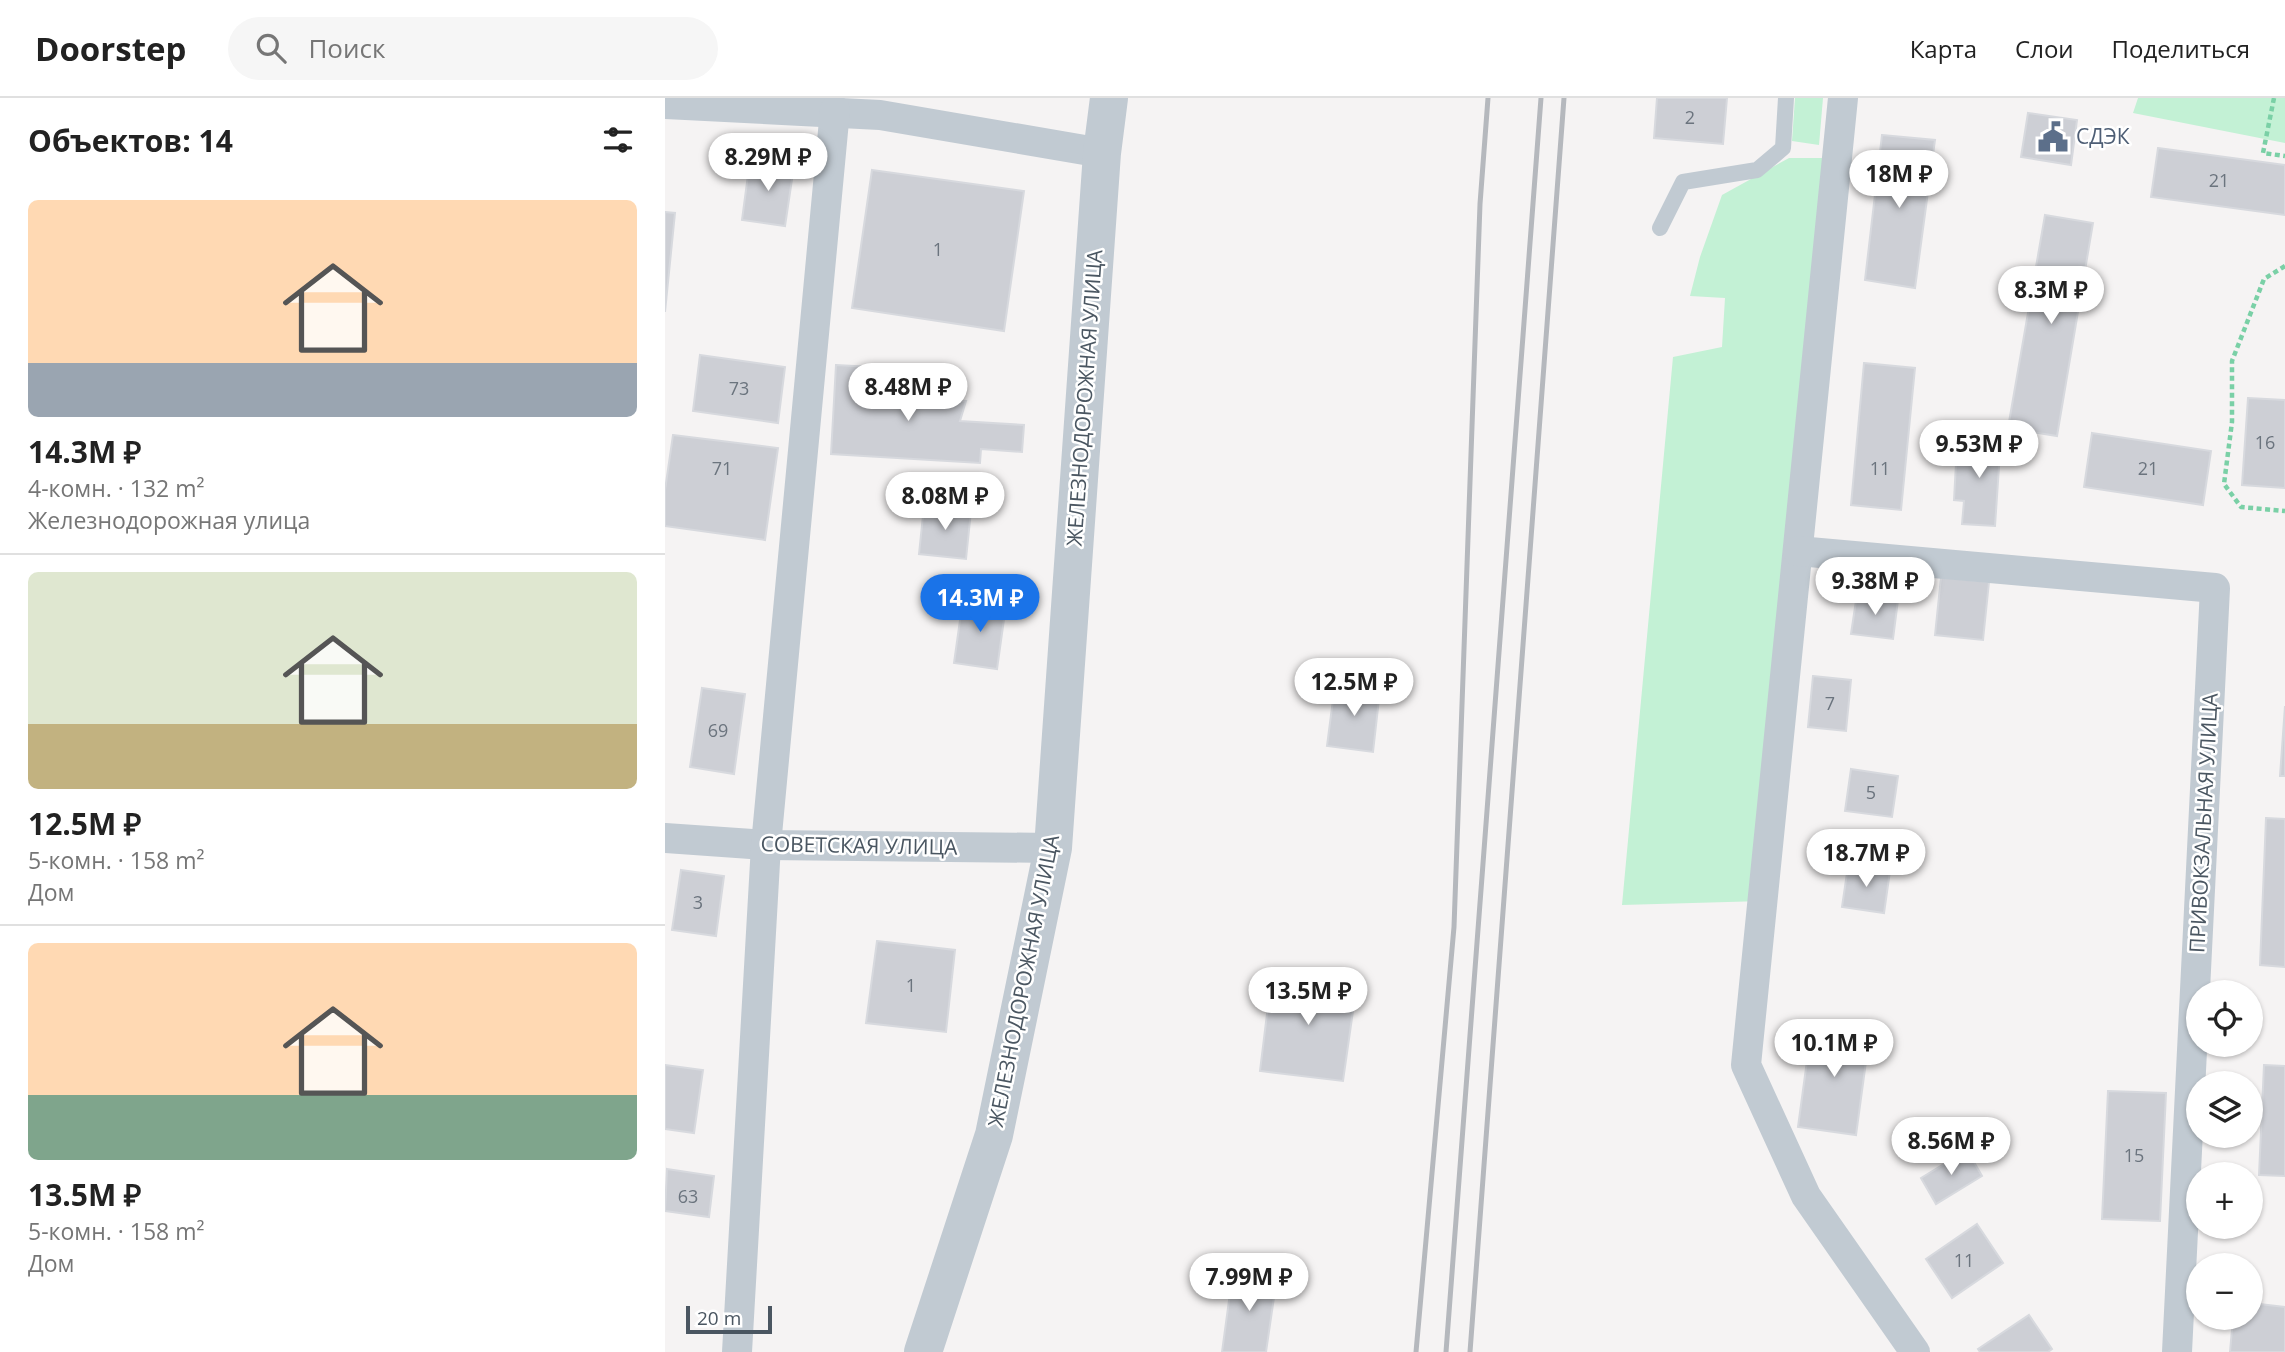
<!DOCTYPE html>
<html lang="ru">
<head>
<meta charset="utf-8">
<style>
	:root { --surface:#fff; --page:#f6f6f6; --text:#222; --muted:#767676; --line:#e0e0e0; --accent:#1a73e8 }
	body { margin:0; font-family:"Open Sans",sans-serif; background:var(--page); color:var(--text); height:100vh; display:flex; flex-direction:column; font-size:26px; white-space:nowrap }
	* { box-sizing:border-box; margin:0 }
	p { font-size:23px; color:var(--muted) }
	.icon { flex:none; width:38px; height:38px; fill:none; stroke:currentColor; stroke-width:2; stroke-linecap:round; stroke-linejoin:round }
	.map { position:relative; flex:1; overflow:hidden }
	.drawer { display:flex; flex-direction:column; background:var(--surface); width:665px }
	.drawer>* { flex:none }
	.buttons { position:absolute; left:1521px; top:882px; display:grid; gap:14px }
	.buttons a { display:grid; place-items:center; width:77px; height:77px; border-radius:50%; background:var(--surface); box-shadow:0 2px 5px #0004; font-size:35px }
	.scale { position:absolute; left:21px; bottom:18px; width:86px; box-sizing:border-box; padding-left:7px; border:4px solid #4a5661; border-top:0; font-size:19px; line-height:24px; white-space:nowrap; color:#4a5661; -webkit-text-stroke:5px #fff; paint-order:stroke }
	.price { position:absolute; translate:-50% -60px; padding:0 16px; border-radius:24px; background:#fff; color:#222; font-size:23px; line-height:46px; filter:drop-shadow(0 2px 4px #0008) }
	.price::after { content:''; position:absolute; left:50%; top:42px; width:21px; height:16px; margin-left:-10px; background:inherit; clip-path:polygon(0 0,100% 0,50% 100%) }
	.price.on { background:var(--accent); color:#fff }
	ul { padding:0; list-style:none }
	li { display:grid; align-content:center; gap:14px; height:371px; padding:0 28px }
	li+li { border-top:2px solid var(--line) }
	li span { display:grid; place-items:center; height:217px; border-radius:10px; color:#555 }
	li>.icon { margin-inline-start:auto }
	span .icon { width:126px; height:126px; fill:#fffc; stroke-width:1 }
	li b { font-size:30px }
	h2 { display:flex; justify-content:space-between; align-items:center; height:84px; padding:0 28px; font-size:30px }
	header { display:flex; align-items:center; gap:42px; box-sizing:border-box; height:98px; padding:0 35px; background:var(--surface); border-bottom:2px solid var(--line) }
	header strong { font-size:33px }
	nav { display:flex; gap:38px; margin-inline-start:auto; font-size:24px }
	.search { width:490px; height:63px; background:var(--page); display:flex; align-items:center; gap:18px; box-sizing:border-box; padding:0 24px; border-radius:38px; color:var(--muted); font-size:26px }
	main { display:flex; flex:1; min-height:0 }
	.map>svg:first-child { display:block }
	.green { fill:#c3f1d5 }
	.building { fill:#cdcfd5; stroke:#d7d9de; stroke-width:2 }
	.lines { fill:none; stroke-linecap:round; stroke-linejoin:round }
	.path { stroke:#7ad0a6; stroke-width:4.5; stroke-dasharray:5 3.5; stroke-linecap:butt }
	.service { stroke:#c1cad2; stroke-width:16 }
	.minor { stroke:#c1cad2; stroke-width:30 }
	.tertiary { stroke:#c1cad2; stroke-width:38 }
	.rail { stroke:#b5b8bd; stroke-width:5 }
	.labels { text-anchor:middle; stroke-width:5; stroke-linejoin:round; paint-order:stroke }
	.number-label { font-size:18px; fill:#6b747e }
	.service-label { font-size:21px; fill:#4e5e75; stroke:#fff; text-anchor:start }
	.street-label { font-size:21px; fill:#4a5661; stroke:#fff }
</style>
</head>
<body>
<header>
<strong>Doorstep</strong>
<div class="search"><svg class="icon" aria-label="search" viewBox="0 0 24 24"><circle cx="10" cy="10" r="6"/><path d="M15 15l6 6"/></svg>Поиск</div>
<nav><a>Карта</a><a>Слои</a><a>Поделиться</a></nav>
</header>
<main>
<section class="drawer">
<h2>Объектов: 14<svg class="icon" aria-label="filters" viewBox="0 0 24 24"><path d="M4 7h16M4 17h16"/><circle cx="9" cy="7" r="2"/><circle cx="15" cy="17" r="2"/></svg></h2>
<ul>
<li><span style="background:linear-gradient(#ffd9b3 75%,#9aa5b1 0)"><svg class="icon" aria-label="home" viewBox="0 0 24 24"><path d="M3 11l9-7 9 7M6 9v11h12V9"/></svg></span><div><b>14.3M ₽</b><p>4-комн. · 132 m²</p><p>Железнодорожная улица</p></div></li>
<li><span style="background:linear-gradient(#dfe7d0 70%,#c2b280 0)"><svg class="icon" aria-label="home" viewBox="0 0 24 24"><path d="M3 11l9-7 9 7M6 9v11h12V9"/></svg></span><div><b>12.5M ₽</b><p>5-комн. · 158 m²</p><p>Дом</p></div></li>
<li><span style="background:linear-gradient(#ffd9b3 70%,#7fa58c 0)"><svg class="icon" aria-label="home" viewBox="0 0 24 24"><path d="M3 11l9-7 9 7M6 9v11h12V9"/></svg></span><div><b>13.5M ₽</b><p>5-комн. · 158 m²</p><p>Дом</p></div></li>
</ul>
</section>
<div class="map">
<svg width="1620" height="1254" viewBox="0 0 1620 1254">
	<rect width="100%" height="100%" fill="#f5f3f3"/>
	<g class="green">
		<polygon points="1130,0 1158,0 1154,47 1127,43"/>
		<polygon points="1473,0 1620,0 1620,45 1468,15"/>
		<polygon points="1124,60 1172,60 1098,803 957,807 1008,259 1057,249 1060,200 1025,198 1035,159 1057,97"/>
	</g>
	<g class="building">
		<polygon points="992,0 1062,0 1058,46 989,40"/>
		<polygon points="1363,15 1412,22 1406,67 1356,59"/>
		<polygon points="1217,37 1270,42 1250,190 1200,182"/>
		<polygon points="1493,50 1620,67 1620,117 1486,99"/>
		<polygon points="85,62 129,68 120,128 77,122"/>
		<polygon points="207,72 359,93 339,233 187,210"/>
		<polygon points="0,114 10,115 0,214"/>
		<polygon points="1380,117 1428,125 1392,338 1343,330"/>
		<polygon points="35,257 120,269 113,325 28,313"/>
		<polygon points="1199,265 1250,270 1236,412 1186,407"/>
		<polygon points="171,267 226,270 238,301 301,303 295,323 359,327 357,354 316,351 315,365 166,356"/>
		<polygon points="1583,300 1620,302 1620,390 1577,387"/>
		<polygon points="1427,335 1546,353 1538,407 1419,389"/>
		<polygon points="8,337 113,350 100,442 0,428 0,392"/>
		<polygon points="1302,337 1336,339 1330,428 1297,426 1299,403 1289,402 1291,365 1300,366"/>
		<polygon points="259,408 306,413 301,461 254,456"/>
		<polygon points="1276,479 1324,484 1318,542 1270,537"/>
		<polygon points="1192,496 1233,502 1228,541 1186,536"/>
		<polygon points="298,501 341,507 332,571 289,565"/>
		<polygon points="1148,578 1186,582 1181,633 1143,629"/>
		<polygon points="670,586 715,592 708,654 662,648"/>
		<polygon points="37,590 80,596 69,676 25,669"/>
		<polygon points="1620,608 1620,678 1615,678"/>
		<polygon points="1186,671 1233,678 1227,719 1180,713"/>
		<polygon points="1601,720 1620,721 1620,869 1595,867"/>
		<polygon points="1183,768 1225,773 1219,815 1177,809"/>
		<polygon points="16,772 59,778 51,838 7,832"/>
		<polygon points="212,843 290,852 281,934 201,925"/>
		<polygon points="607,875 692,885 678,983 595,973"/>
		<polygon points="1147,926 1205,934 1191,1037 1133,1029"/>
		<polygon points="0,967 38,972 29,1035 0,1031"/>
		<polygon points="1599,967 1620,968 1620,1078 1594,1077"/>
		<polygon points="1443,993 1501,995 1495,1123 1437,1121"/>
		<polygon points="1302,1052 1317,1078 1271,1106 1256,1080"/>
		<polygon points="2,1071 49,1078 44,1119 0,1113"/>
		<polygon points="1312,1126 1338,1165 1287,1200 1261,1161"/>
		<polygon points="568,1173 612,1179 601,1254 557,1254"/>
		<polygon points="1586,1205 1620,1209 1620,1254 1565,1254 1568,1220 1586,1220"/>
		<polygon points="1364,1217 1387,1251 1383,1254 1315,1254 1313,1251"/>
	</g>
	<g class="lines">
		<g class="path">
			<polyline points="1609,0 1598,55 1620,58"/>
			<polyline points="1620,168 1599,181 1567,263 1567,324 1559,386 1576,409 1620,413"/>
		</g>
		<polyline class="service" points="995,130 1018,84 1092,72 1118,50 1121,0"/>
		<g class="minor">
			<polyline points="1178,0 1081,967 1141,1098 1250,1254"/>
			<polyline points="0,6 215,17 437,55"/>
			<polyline points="1133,453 1550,490 1512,1254"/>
			<polyline points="0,740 101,747 388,750"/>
			<polyline points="72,1254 101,747 170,12"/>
		</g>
		<polyline class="tertiary" points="258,1254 329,1037 388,750 437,55 444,0"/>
		<g class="rail">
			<polyline points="751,1254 789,829 815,106 823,0"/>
			<polyline points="781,1254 876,0"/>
			<polyline points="805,1254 899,0"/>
		</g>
	</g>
	<defs>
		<g id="civic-bare" transform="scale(2.415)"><path d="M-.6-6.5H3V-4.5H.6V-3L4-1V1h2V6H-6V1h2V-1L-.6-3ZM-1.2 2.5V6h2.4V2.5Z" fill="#5c6f8a" stroke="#fff" stroke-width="2.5" paint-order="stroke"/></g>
	</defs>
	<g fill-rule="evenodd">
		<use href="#civic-bare" x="1388" y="39"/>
	</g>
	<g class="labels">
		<g class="number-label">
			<text x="1025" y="26">2</text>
			<text x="1554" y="89">21</text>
			<text x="273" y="158">1</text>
			<text x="74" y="297">73</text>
			<text x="1600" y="351">16</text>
			<text x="57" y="377">71</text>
			<text x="1215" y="377">11</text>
			<text x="1483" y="377">21</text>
			<text x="1165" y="612">7</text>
			<text x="53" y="639">69</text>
			<text x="1206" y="701">5</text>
			<text x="33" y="811">3</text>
			<text x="246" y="894">1</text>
			<text x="1469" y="1064">15</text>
			<text x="23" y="1105">63</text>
			<text x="1299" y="1169">11</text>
		</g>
		<g class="service-label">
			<text x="1411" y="46">СДЭК</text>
		</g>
		<g class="street-label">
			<text transform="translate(420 300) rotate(-86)" y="7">ЖЕЛЕЗНОДОРОЖНАЯ УЛИЦА</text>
			<text transform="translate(1539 725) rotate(-87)" y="7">ПРИВОКЗАЛЬНАЯ УЛИЦА</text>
			<text transform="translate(194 748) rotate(1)" y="7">СОВЕТСКАЯ УЛИЦА</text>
			<text transform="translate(359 883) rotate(-79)" y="7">ЖЕЛЕЗНОДОРОЖНАЯ УЛИЦА</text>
		</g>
	</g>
</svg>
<div class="buttons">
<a><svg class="icon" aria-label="locate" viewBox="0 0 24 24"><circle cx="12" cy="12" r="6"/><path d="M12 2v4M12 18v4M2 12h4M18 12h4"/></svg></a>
<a><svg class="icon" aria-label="layers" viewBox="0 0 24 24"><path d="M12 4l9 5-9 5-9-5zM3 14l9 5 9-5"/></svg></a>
<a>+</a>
<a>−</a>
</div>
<div class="scale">20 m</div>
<b class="price" style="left:103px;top:95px">8.29M ₽</b>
<b class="price" style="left:1234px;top:112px">18M ₽</b>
<b class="price" style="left:1386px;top:228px">8.3M ₽</b>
<b class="price" style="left:243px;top:325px">8.48M ₽</b>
<b class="price" style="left:1314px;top:382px">9.53M ₽</b>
<b class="price" style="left:280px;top:434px">8.08M ₽</b>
<b class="price" style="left:1210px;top:519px">9.38M ₽</b>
<b class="price on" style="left:315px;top:536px">14.3M ₽</b>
<b class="price" style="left:689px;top:620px">12.5M ₽</b>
<b class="price" style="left:1201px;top:791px">18.7M ₽</b>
<b class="price" style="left:643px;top:929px">13.5M ₽</b>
<b class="price" style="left:1169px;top:981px">10.1M ₽</b>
<b class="price" style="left:1286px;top:1079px">8.56M ₽</b>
<b class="price" style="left:584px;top:1215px">7.99M ₽</b>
</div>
</main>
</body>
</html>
